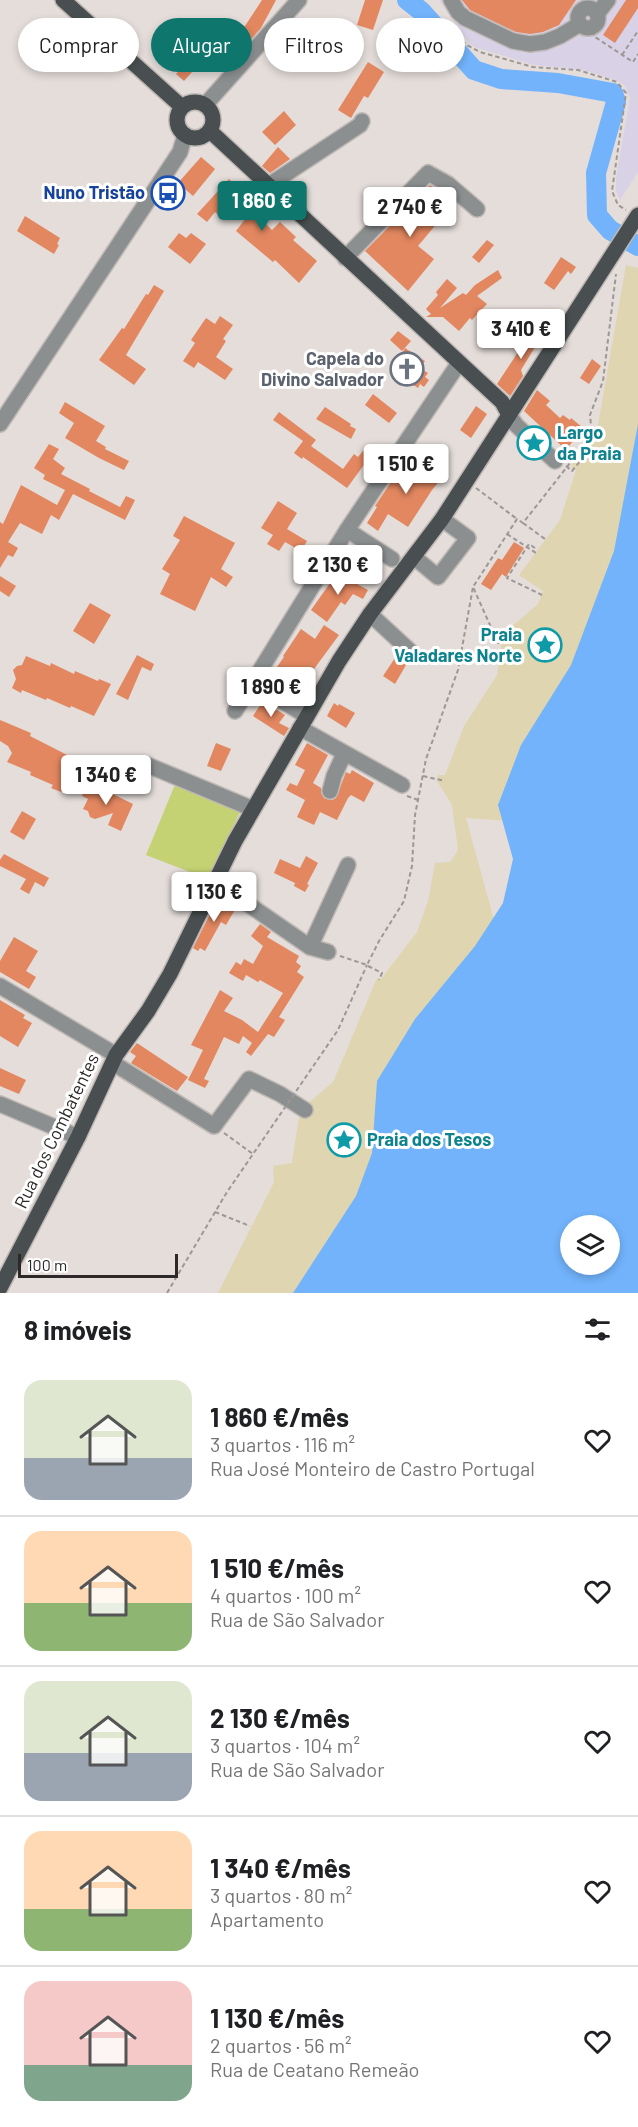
<!DOCTYPE html>
<html lang="pt">
<head>
<meta charset="utf-8">
<style>
	:root { --surface:#fff; --page:#f6f6f6; --text:#202124; --muted:#757577; --line:#e0e0e0; --accent:#0f766e }
	body { margin:0; font-family:Barlow,sans-serif; background:var(--page); color:var(--text); height:100vh; display:flex; flex-direction:column; font-size:22px; white-space:nowrap }
	* { box-sizing:border-box; margin:0 }
	p { font-size:20px; color:var(--muted) }
	.icon { flex:none; width:33px; height:33px; fill:none; stroke:currentColor; stroke-width:2; stroke-linecap:round; stroke-linejoin:round }
	.map { position:relative; height:1293px; overflow:hidden }
	.drawer { display:flex; flex-direction:column; background:var(--surface); flex:1 }
	.drawer>* { flex:none }
	.banner { position:absolute; left:18px; top:18px; width:603px; height:54px; display:flex; gap:12px }
	.controls { position:absolute; left:560px; top:1215px; display:grid; gap:12px }
	.controls a { display:grid; place-items:center; width:60px; height:60px; border-radius:50%; background:var(--surface); box-shadow:0 3px 9px #0003; font-size:30px }
	.scale { position:absolute; left:18px; bottom:15px; width:160px; box-sizing:border-box; padding-left:6px; border:3px solid #2c2928; border-top:0; font-size:16px; line-height:21px; white-space:nowrap; color:#2c2928; -webkit-text-stroke:4px #fff; paint-order:stroke }
	.price { position:absolute; translate:-50% -51px; padding:0 14px; border-radius:6px; background:#fff; color:#222; font-size:20px; line-height:39px; filter:drop-shadow(0 2px 3px #0008) }
	.price::after { content:''; position:absolute; left:50%; top:36px; width:18px; height:14px; margin-left:-9px; background:inherit; clip-path:polygon(0 0,100% 0,50% 100%) }
	.price.current { background:var(--accent); color:#fff }
	ul { padding:0; list-style:none }
	li { display:flex; align-items:center; gap:18px; height:150px; padding:0 24px }
	li+li { border-top:2px solid var(--line) }
	li span { display:grid; place-items:center; flex:none; width:168px; height:120px; border-radius:18px; color:#555 }
	li>.icon { margin-inline-start:auto }
	span .icon { width:72px; height:72px; fill:#fffc; stroke-width:1 }
	li b { font-size:26px }
	h2 { display:flex; justify-content:space-between; align-items:center; height:72px; padding:0 24px; font-size:26px }
	.tag { padding:0 21px; border-radius:27px; background:var(--surface); box-shadow:0 3px 9px #0003; font-size:21px; line-height:54px }
	.tag.current { background:var(--accent); color:#fff }
	.map>svg:first-child { display:block }
	.medical { fill:#d9d1e6 }
	.green { fill:#c5d273 }
	.sand { fill:#dfd6b1 }
	.water { fill:#72b3fb; fill-rule:evenodd }
	.lines { fill:none; stroke-linecap:round; stroke-linejoin:round }
	.river { stroke:#72b3fb; stroke-width:20 }
	.building { fill:#e28760 }
	.minor-casing { stroke:#bfb9b6; stroke-width:18 }
	.major-casing { stroke:#bfb9b6; stroke-width:18 }
	.path { stroke:#9d9795; stroke-width:2; stroke-dasharray:4.5 3; stroke-linecap:butt }
	.minor { stroke:#8c8f90; stroke-width:15 }
	.major { stroke:#494f50; stroke-width:15 }
	.path-bridge { stroke:#9d9795; stroke-width:2; stroke-dasharray:4.5 3; stroke-linecap:butt }
	.labels { text-anchor:middle; stroke-width:6; stroke-linejoin:round; paint-order:stroke }
	.transit-label { font-size:18px; font-weight:bold; fill:#164399; stroke:#fff; text-anchor:end }
	.worship-label { font-size:18px; font-weight:bold; fill:#5b616d; stroke:#fff; text-anchor:end }
	.culture-label { font-size:18px; font-weight:bold; fill:#0d838f; stroke:#fff; text-anchor:start }
	.street-label { font-size:18px; fill:#2c2928; stroke:#fff }
</style>
</head>
<body>
<div class="map">
<svg width="638" height="1293" viewBox="0 0 638 1293">
	<rect width="100%" height="100%" fill="#e4ddda"/>
	<polygon class="medical" points="439,0 638,0 638,172 620,200 616,191 616,178 630,98 625,86 618,81 584,70 534,65 474,47 468,42"/>
	<polygon class="green" points="176,782 241,810 208,879 146,855"/>
	<polygon class="sand" points="626,265 638,268 638,472 619,612 538,823 466,818 501,945 343,1293 218,1293 274,1182 273,1166 292,1163 300,1110 333,1082 377,978 381,979 417,932 428,901 435,863 450,862 458,850 452,805 437,781 438,775 445,775 464,726 497,675 503,634 538,604 543,591 519,575 560,520 576,470 571,466 596,436"/>
	<path class="water" d="M638,424V1293H293L356,1196L372,1153L377,1081L415,1019L475,946L503,903L513,859L498,805L521,745L571,665L614,551ZM570,1226H609V1264H570Z"/>
	<g class="lines">
		<polyline class="river" points="407,0 421,11 474,70 501,79 558,83 613,93 616,102 596,173 597,215 610,230 638,246"/>
	</g>
	<g class="building">
		<polygon points="262,0 276,0 261,28 241,51 225,37 233,27 241,32"/>
		<polygon points="365,0 383,0 373,30 357,25"/>
		<polygon points="462,0 576,0 559,25 543,32 530,34 516,32 470,10"/>
		<polygon points="626,0 638,0 638,8 615,43 603,35"/>
		<polygon points="208,38 216,45 184,81 176,74"/>
		<polygon points="368,62 384,72 368,98 364,96 351,118 338,110"/>
		<polygon points="284,111 296,125 275,145 262,132"/>
		<polygon points="278,147 290,159 270,173 262,166"/>
		<polygon points="201,157 215,169 193,196 178,183"/>
		<polygon points="229,179 252,202 254,200 262,208 257,215 272,230 280,222 296,237 293,240 317,261 299,283 275,260 273,262 236,231 249,214 235,199 220,216 215,212 207,222 197,214"/>
		<polygon points="430,185 454,203 418,246 434,259 408,291 365,251"/>
		<polygon points="25,216 60,238 57,244 59,245 54,254 17,231"/>
		<polygon points="179,233 186,238 191,233 206,244 190,264 168,247"/>
		<polygon points="487,240 494,245 479,263 472,257"/>
		<polygon points="561,257 576,267 571,274 568,271 554,290 544,283"/>
		<polygon points="498,270 502,278 477,296 487,304 472,320 470,318 459,331 443,317 426,317 431,314 426,309 438,295 436,292 447,279 457,288 440,308 463,293 466,295 475,285"/>
		<polygon points="154,285 164,291 126,355 146,369 134,385 99,360 122,328 124,329 146,294 148,295"/>
		<polygon points="220,316 233,325 223,339 226,341 216,357 233,369 225,380 198,362 194,368 183,361 195,343 191,340 206,318 215,324"/>
		<polygon points="541,321 548,326 521,370 523,376 510,396 497,384 536,325 538,326"/>
		<polygon points="398,331 411,341 402,351 390,340"/>
		<polygon points="405,348 425,361 420,368 428,373 425,377 429,380 424,387 420,384 418,388 392,371"/>
		<polygon points="592,359 601,366 589,384 580,378"/>
		<polygon points="537,390 550,401 546,405 560,418 563,415 570,420 571,418 582,427 579,431 580,432 566,450 524,411"/>
		<polygon points="373,394 397,413 389,423 365,405"/>
		<polygon points="65,402 105,426 96,441 106,447 105,449 129,461 124,470 99,458 65,438 74,423 59,413"/>
		<polygon points="476,406 487,414 471,438 460,430"/>
		<polygon points="325,407 351,424 350,426 356,429 351,439 316,419"/>
		<polygon points="279,412 316,440 311,446 343,469 354,454 358,457 367,446 382,457 376,464 369,458 347,488 303,457 302,459 294,453 303,441 273,420"/>
		<polygon points="49,444 59,449 53,459 65,468 61,474 90,489 89,491 120,507 126,496 135,500 125,520 73,494 59,520 51,515 42,534 20,523 8,542 18,548 13,557 8,555 0,568 0,522 3,524 21,485 57,505 65,490 43,479 45,475 34,468"/>
		<polygon points="411,461 427,474 435,464 447,472 432,490 408,527 388,514 378,531 367,523 377,507 375,506 393,479 395,480"/>
		<polygon points="278,501 297,513 287,529 307,541 301,551 285,542 279,551 267,544 273,535 261,528"/>
		<polygon points="184,516 235,543 221,569 233,577 226,587 211,577 195,611 160,594 170,574 162,569 180,540 173,536"/>
		<polygon points="514,542 524,548 506,577 502,574 491,590 481,584 498,558 502,560"/>
		<polygon points="353,570 362,575 357,584 368,590 363,599 353,594 345,605 341,602 327,622 311,610 333,579 344,587"/>
		<polygon points="0,576 16,586 9,597 0,591"/>
		<polygon points="90,603 111,615 94,644 73,631"/>
		<polygon points="324,625 339,635 314,669 298,696 269,678 284,657 283,656 301,629 315,639"/>
		<polygon points="137,655 154,664 151,671 142,667 128,700 116,694"/>
		<polygon points="26,656 50,666 51,663 74,674 75,671 98,681 99,679 111,684 94,716 71,706 70,708 47,698 46,700 22,690 21,693 12,688 16,679 13,670 17,666 22,665"/>
		<polygon points="395,658 406,665 395,684 383,676"/>
		<polygon points="263,701 285,715 279,723 289,728 284,736 253,716"/>
		<polygon points="334,703 338,706 339,704 355,713 346,728 327,716"/>
		<polygon points="0,720 31,733 30,736 75,759 69,771 72,772 68,780 66,779 61,792 51,788 53,785 30,775 31,772 7,762 12,753 8,746 0,741"/>
		<polygon points="216,743 231,749 221,771 207,766"/>
		<polygon points="307,743 328,755 313,783 321,788 321,793 324,798 332,800 336,798 346,772 350,774 352,770 374,783 364,802 351,795 348,798 337,820 320,812 314,825 297,817 305,800 286,790 290,783 297,786 305,770 295,765"/>
		<polygon points="88,782 133,804 121,831 108,825 113,813 95,819 90,817 88,811 83,809 88,799 82,796"/>
		<polygon points="22,811 36,819 24,840 10,832"/>
		<polygon points="4,854 49,878 44,887 35,882 29,894 20,889 26,879 0,866 0,860"/>
		<polygon points="306,856 318,863 307,884 309,885 305,892 294,886 295,883 274,873 280,859 300,868"/>
		<polygon points="222,898 236,908 226,925 221,922 205,951 200,948 198,951 193,948 217,900 220,902"/>
		<polygon points="260,924 271,932 267,937 299,956 296,962 301,966 297,972 304,977 279,1017 285,1020 274,1037 268,1034 251,1056 246,1052 252,1043 243,1036 239,1044 224,1037 204,1079 209,1081 205,1088 188,1080 203,1050 191,1045 220,990 233,998 224,1011 242,1020 258,1032 283,993 260,980 258,982 246,975 243,981 229,973 236,962 241,965 244,959 253,964 263,946 251,936"/>
		<polygon points="14,937 38,951 26,971 36,977 29,989 0,972 0,961"/>
		<polygon points="0,1000 25,1015 23,1018 32,1023 18,1047 0,1036"/>
		<polygon points="137,1043 188,1077 177,1091 131,1063 136,1056 130,1052"/>
		<polygon points="0,1068 26,1080 19,1094 0,1086"/>
	</g>
	<g class="lines">
		<g class="minor-casing">
			<g id="minor">
				<polyline points="451,0 458,12 465,18 513,41 530,44 545,42 560,36 580,24"/>
				<circle cx="588" cy="18" r="10"/>
				<polyline points="597,14 608,0"/>
				<polyline points="206,104 299,0"/>
				<polyline points="269,185 360,125 362,121"/>
				<polyline points="345,258 428,173 448,184 477,209"/>
				<polyline points="509,415 516,425 555,461"/>
				<polyline points="0,424 180,152 185,135"/>
				<polyline points="347,530 392,559"/>
				<polyline points="414,557 438,577 468,538 442,519"/>
				<polyline points="370,614 410,651"/>
				<polyline points="252,683 307,716"/>
				<polyline points="235,711 347,530 459,363"/>
				<polyline points="300,728 402,785"/>
				<polyline points="145,764 253,809"/>
				<polyline points="330,791 334,776 344,754"/>
				<polyline points="216,882 310,947 328,952"/>
				<polyline points="310,947 348,865"/>
				<polyline points="0,986 116,1055"/>
				<polyline points="113,1063 214,1126 249,1079 280,1094 305,1110"/>
				<polyline points="0,1104 78,1137"/>
			</g>
		</g>
		<g class="major-casing">
			<g id="major">
				<polyline points="63,0 182,107"/>
				<circle cx="195" cy="120" r="18"/>
				<polyline points="210,131 502,402 509,415"/>
				<polyline points="0,1288 78,1137 116,1055 148,1011 170,974 235,841 339,661 370,614 442,519 638,215"/>
			</g>
		</g>
		<g class="path">
			<polyline points="455,27 465,44 480,52 533,67 578,70 617,82 626,93 612,191 618,205 626,210"/>
			<polyline points="592,31 595,37 633,62 638,54"/>
			<polyline points="622,55 638,31"/>
			<polyline points="566,466 572,471 581,460"/>
			<polyline points="476,488 517,519"/>
			<polyline points="523,523 545,539"/>
			<polyline points="507,534 536,553"/>
			<polyline points="535,548 529,544 507,578 542,595"/>
			<polyline points="502,641 498,643 473,587 517,519 523,523 592,435 590,415 603,381 616,274"/>
			<polyline points="423,776 445,781"/>
			<polyline points="407,796 418,800"/>
			<polyline points="340,956 367,965 379,941 404,901 412,866 415,815 426,759 458,670 473,587"/>
			<polyline points="368,966 382,973 379,980"/>
			<polyline points="224,1133 253,1154"/>
			<polyline points="215,1212 250,1226"/>
		</g>
		<use href="#minor" class="minor"/>
		<use href="#major" class="major"/>
		<polyline class="path-bridge" points="167,1293 227,1192 338,1030 367,965"/>
	</g>
	<defs>
		<g id="bus-ring" transform="scale(1.725)"><circle r="9.5" fill="#fff" stroke="#1a4fb4" stroke-width="1.5"/><path d="M-5-6H5V4H4V6H2V4H-2V6H-4V4H-5ZM-3.5-4V0h7V-4ZM-3.5 1.2v1.5H-2V1.2ZM2 1.2v1.5H3.5V1.2Z" fill="#1a4fb4"/></g>
		<g id="church-ring" transform="scale(1.725)"><circle r="9.5" fill="#fff" stroke="#6b7280" stroke-width="1.5"/><path d="M-1.2-6h2.4v3.5h3.3v2.4h-3.3V6h-2.4V-.1h-3.3v-2.4h3.3Z" fill="#6b7280"/></g>
		<g id="sight-ring" transform="scale(1.725)"><circle r="9.5" fill="#fff" stroke="#0f9aa8" stroke-width="1.5"/><path d="M0-6L1.8-2.2L6-1.7L2.9 1.2L3.7 5.4L0 3.3L-3.7 5.4L-2.9 1.2L-6-1.7L-1.8-2.2Z" fill="#0f9aa8"/></g>
	</defs>
	<g fill-rule="evenodd">
		<use href="#bus-ring" x="168" y="193"/>
		<use href="#church-ring" x="407" y="369"/>
		<use href="#sight-ring" x="534" y="443"/>
		<use href="#sight-ring" x="545" y="645"/>
		<use href="#sight-ring" x="344" y="1140"/>
	</g>
	<g class="labels">
		<g class="transit-label">
			<text x="145" y="199">Nuno Tristão</text>
		</g>
		<g class="worship-label">
			<text x="384" y="365">Capela do<tspan x="384" dy="21">Divino Salvador</tspan></text>
		</g>
		<g class="culture-label">
			<text x="557" y="439">Largo<tspan x="557" dy="21">da Praia</tspan></text>
			<text x="522" y="641" text-anchor="end">Praia<tspan x="522" dy="21">Valadares Norte</tspan></text>
			<text x="367" y="1146">Praia dos Tesos</text>
		</g>
		<g class="street-label">
			<text transform="translate(57 1131) rotate(-64)" y="6">Rua dos Combatentes</text>
		</g>
	</g>
</svg>
<div class="controls">
<a><svg class="icon" aria-label="layers" viewBox="0 0 24 24"><path d="M12 4l9 5-9 5-9-5zM3 14l9 5 9-5"/></svg></a>
</div>
<div class="scale">100 m</div>
<b class="price current" style="left:262px;top:232px">1 860 €</b>
<b class="price" style="left:410px;top:238px">2 740 €</b>
<b class="price" style="left:521px;top:360px">3 410 €</b>
<b class="price" style="left:406px;top:495px">1 510 €</b>
<b class="price" style="left:338px;top:596px">2 130 €</b>
<b class="price" style="left:271px;top:718px">1 890 €</b>
<b class="price" style="left:106px;top:806px">1 340 €</b>
<b class="price" style="left:214px;top:923px">1 130 €</b>
<div class="banner">
<a class="tag">Comprar</a>
<a class="tag current">Alugar</a>
<a class="tag">Filtros</a>
<a class="tag">Novo</a>
</div>
</div>
<section class="drawer">
<h2>8 imóveis<svg class="icon" aria-label="filters" viewBox="0 0 24 24"><path d="M4 7h16M4 17h16"/><circle cx="9" cy="7" r="2"/><circle cx="15" cy="17" r="2"/></svg></h2>
<ul>
<li><span style="background:linear-gradient(#dfe7d0 65%,#9aa5b1 0)"><svg class="icon" aria-label="home" viewBox="0 0 24 24"><path d="M3 11l9-7 9 7M6 9v11h12V9"/></svg></span><div><b>1 860 €/mês</b><p>3 quartos · 116 m²</p><p>Rua José Monteiro de Castro Portugal</p></div><svg class="icon" aria-label="heart" viewBox="0 0 24 24"><path d="M12 20l-8-8c-3-5 5-10 8-4 3-6 11-1 8 4z"/></svg></li>
<li><span style="background:linear-gradient(#ffd9b3 60%,#8fb573 0)"><svg class="icon" aria-label="home" viewBox="0 0 24 24"><path d="M3 11l9-7 9 7M6 9v11h12V9"/></svg></span><div><b>1 510 €/mês</b><p>4 quartos · 100 m²</p><p>Rua de São Salvador</p></div><svg class="icon" aria-label="heart" viewBox="0 0 24 24"><path d="M12 20l-8-8c-3-5 5-10 8-4 3-6 11-1 8 4z"/></svg></li>
<li><span style="background:linear-gradient(#dfe7d0 60%,#9aa5b1 0)"><svg class="icon" aria-label="home" viewBox="0 0 24 24"><path d="M3 11l9-7 9 7M6 9v11h12V9"/></svg></span><div><b>2 130 €/mês</b><p>3 quartos · 104 m²</p><p>Rua de São Salvador</p></div><svg class="icon" aria-label="heart" viewBox="0 0 24 24"><path d="M12 20l-8-8c-3-5 5-10 8-4 3-6 11-1 8 4z"/></svg></li>
<li><span style="background:linear-gradient(#ffd9b3 65%,#8fb573 0)"><svg class="icon" aria-label="home" viewBox="0 0 24 24"><path d="M3 11l9-7 9 7M6 9v11h12V9"/></svg></span><div><b>1 340 €/mês</b><p>3 quartos · 80 m²</p><p>Apartamento</p></div><svg class="icon" aria-label="heart" viewBox="0 0 24 24"><path d="M12 20l-8-8c-3-5 5-10 8-4 3-6 11-1 8 4z"/></svg></li>
<li><span style="background:linear-gradient(#f6c9c9 70%,#7fa58c 0)"><svg class="icon" aria-label="home" viewBox="0 0 24 24"><path d="M3 11l9-7 9 7M6 9v11h12V9"/></svg></span><div><b>1 130 €/mês</b><p>2 quartos · 56 m²</p><p>Rua de Ceatano Remeão</p></div><svg class="icon" aria-label="heart" viewBox="0 0 24 24"><path d="M12 20l-8-8c-3-5 5-10 8-4 3-6 11-1 8 4z"/></svg></li>
</ul>
</section>
</body>
</html>
